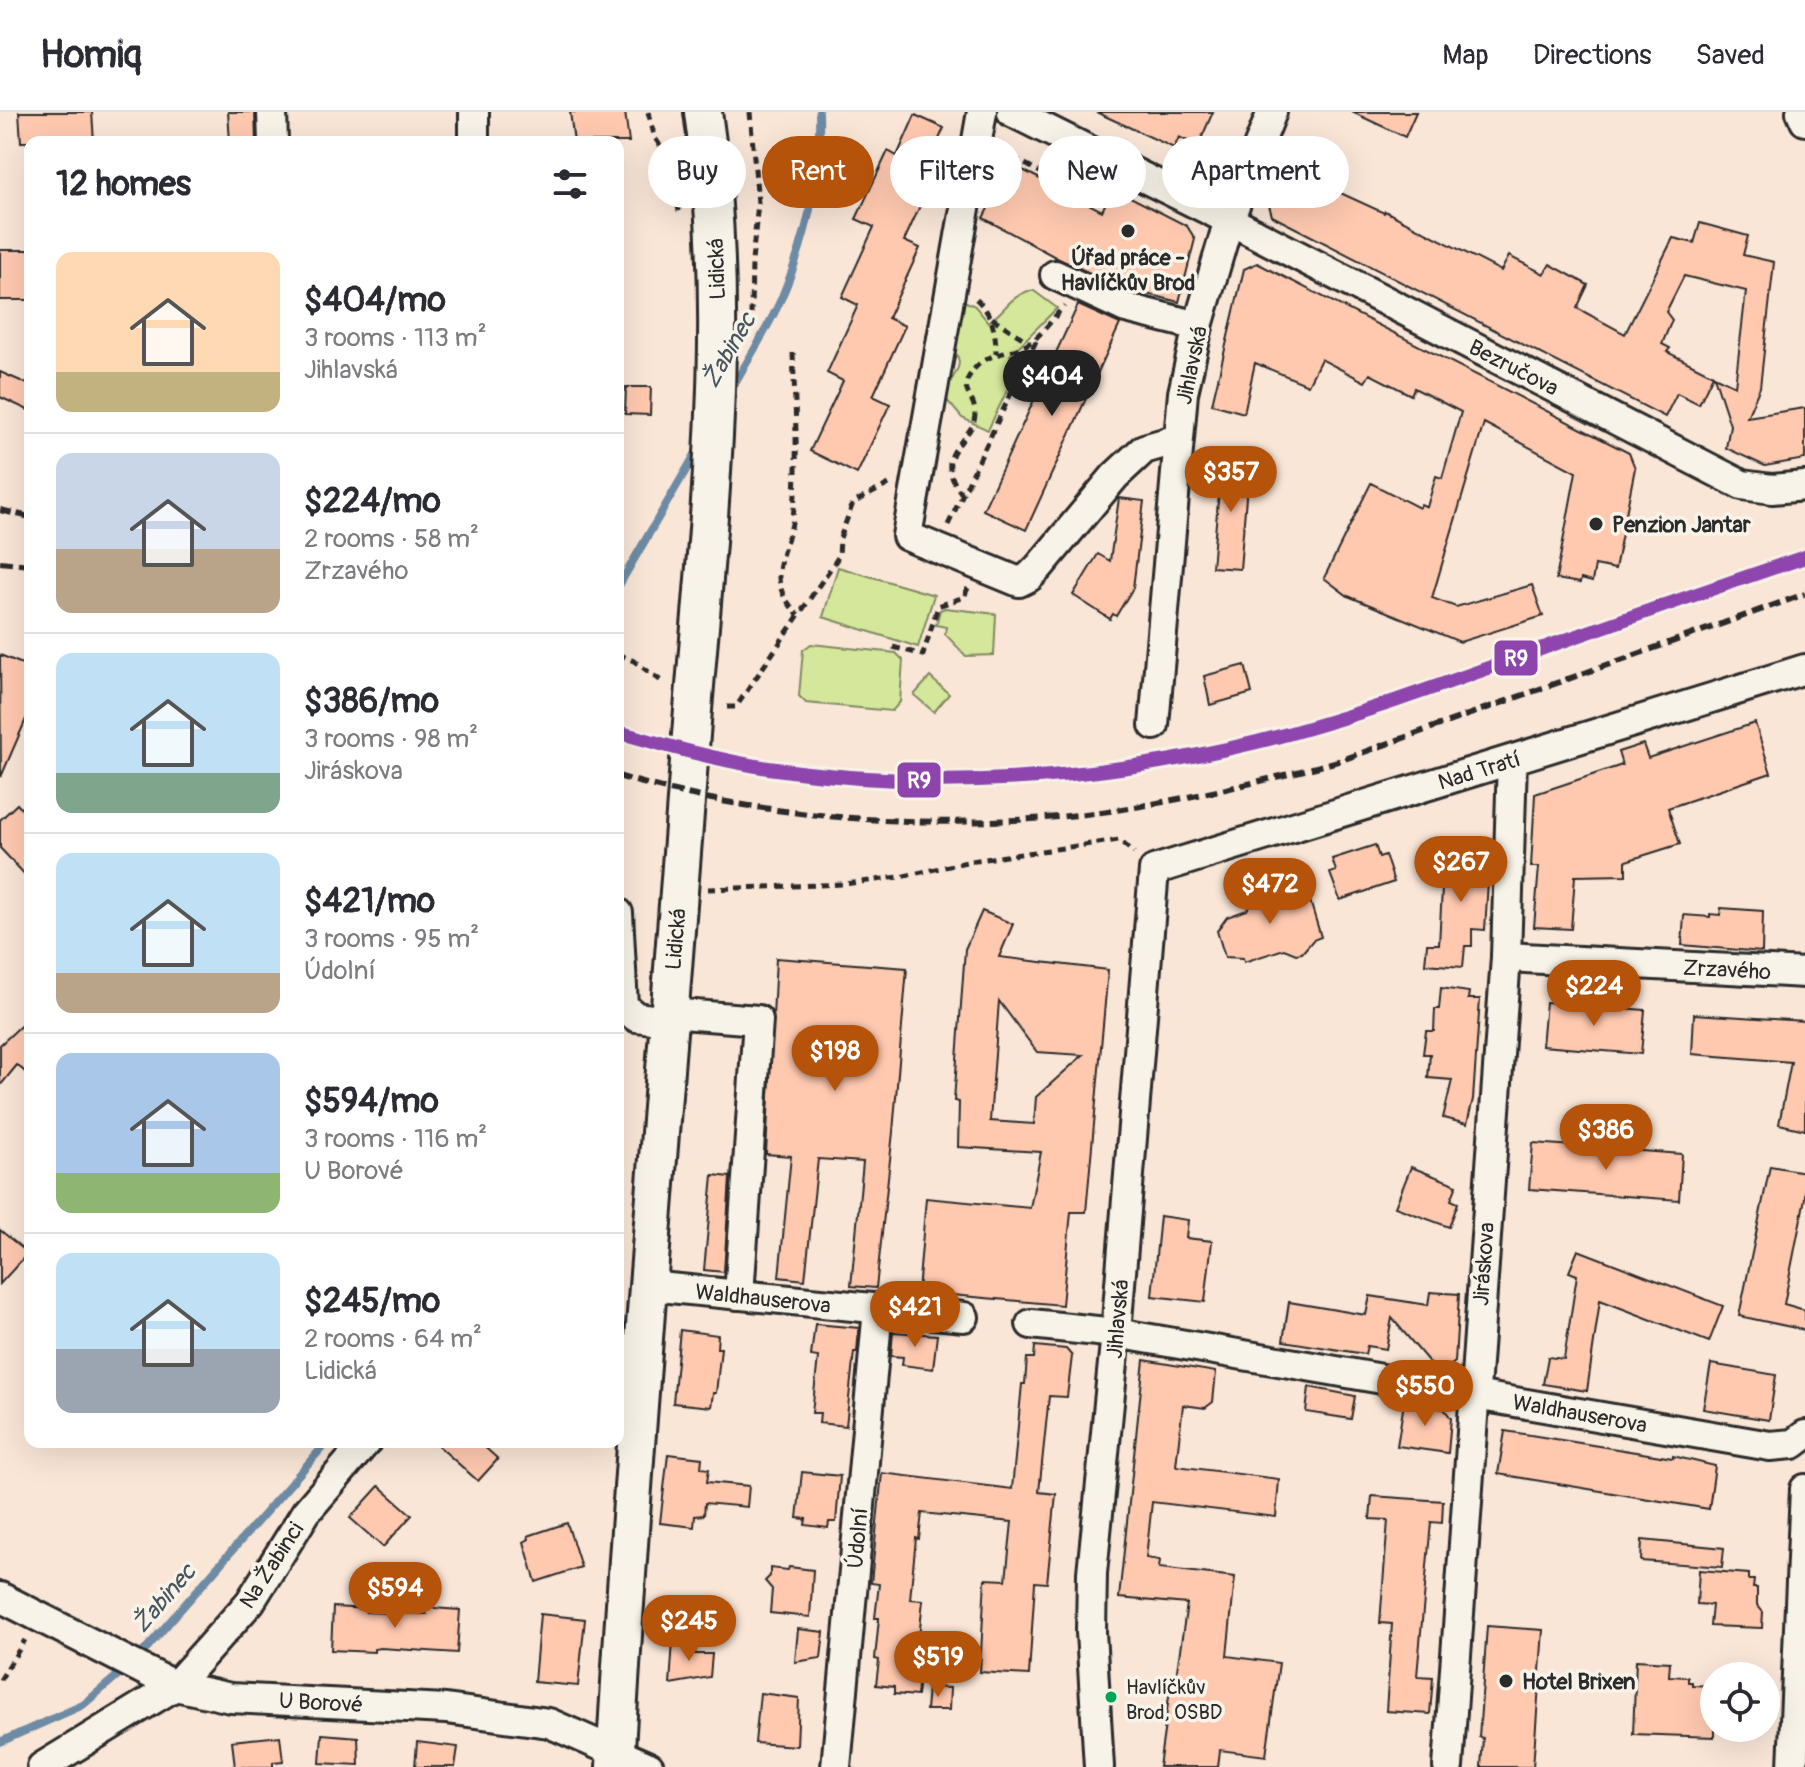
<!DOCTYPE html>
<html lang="en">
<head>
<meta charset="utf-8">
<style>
	:root { --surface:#fff; --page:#f2f2f3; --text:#2b2b33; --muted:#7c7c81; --line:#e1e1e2; --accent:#b45309 }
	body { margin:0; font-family:Pangolin,sans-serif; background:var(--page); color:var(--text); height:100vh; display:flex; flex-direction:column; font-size:30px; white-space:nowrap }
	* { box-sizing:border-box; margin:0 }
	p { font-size:26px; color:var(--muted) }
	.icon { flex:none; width:44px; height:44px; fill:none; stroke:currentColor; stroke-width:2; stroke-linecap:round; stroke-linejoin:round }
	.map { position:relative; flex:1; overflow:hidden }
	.side { position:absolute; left:24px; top:24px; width:600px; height:1312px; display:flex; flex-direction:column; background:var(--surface); border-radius:16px; box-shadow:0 8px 32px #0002 }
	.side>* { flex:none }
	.guide { position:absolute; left:648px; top:24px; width:760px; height:72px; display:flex; gap:16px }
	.tools { position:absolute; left:1700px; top:1550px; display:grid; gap:16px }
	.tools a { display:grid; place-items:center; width:80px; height:80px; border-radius:50%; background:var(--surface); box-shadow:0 8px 32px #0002; font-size:40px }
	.price { position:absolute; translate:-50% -68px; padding:0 18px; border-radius:28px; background:var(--accent); color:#fff; font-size:26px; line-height:52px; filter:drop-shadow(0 2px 4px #0008) }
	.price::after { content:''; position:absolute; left:50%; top:48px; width:24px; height:18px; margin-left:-12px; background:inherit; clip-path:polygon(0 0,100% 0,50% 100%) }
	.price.active { background:#222; color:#fff }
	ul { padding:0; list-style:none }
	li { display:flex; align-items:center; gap:24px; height:200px; padding:0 32px }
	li+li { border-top:2px solid var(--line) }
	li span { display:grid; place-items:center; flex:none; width:224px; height:160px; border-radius:16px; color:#555 }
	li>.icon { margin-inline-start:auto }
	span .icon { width:96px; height:96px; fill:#fffc; stroke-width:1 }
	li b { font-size:34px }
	h2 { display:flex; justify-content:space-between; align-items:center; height:96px; padding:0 32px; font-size:34px }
	.tag { padding:0 28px; border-radius:36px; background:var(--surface); box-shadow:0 8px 32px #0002; font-size:28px; line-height:72px }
	.tag.active { background:var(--accent); color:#fff }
	header { display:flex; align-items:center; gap:48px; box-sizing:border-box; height:112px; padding:0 40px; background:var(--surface); border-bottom:2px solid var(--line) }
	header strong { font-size:38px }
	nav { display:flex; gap:44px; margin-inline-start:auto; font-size:28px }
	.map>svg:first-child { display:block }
	.green { fill:#d5e79b; stroke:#808963; stroke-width:2 }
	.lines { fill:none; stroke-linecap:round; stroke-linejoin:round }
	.stream { stroke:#6e8ba5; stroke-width:8 }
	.building { fill:#ffc9b0; stroke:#2b2b2b; stroke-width:2; fill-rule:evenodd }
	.minor-casing { stroke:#2b2b2b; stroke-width:34 }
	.major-casing { stroke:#2b2b2b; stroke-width:42 }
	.path { stroke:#2b2b2b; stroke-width:5; stroke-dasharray:8 6; stroke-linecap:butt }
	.minor { stroke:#f7f3e8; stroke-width:28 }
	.major { stroke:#f7f3e8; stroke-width:36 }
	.rail { stroke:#2b2b2b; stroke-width:6; stroke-dasharray:12 6; stroke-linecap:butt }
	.rail-1-casing { stroke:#f7f3e8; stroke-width:20 }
	.rail-1 { stroke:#8e44ad; stroke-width:14 }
	.poi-dot { fill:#2b2b2b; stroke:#f7f3e8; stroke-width:3 }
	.bus-dot { fill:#00a651; stroke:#f7f3e8; stroke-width:3 }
	.labels { text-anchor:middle; stroke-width:7; stroke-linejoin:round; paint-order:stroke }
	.bus-label { font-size:20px; fill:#2b2b2b; stroke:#f7f3e8; text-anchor:start }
	.poi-label { font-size:22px; font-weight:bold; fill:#2b2b2b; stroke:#f7f3e8; text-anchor:start }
	.street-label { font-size:22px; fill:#2b2b2b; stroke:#f7f3e8 }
	.water-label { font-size:24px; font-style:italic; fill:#47535e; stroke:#f7f3e8 }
	.line-badge { stroke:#f7f3e8; stroke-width:3 }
	.badge-label { font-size:22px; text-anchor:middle; font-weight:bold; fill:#fff }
</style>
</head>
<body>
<header>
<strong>Homiq</strong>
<nav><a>Map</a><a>Directions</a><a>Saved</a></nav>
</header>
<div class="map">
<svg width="1805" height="1655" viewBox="0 0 1805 1655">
	<rect width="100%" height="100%" fill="#f9e6d7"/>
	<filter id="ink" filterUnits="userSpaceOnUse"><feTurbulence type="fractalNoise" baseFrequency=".0125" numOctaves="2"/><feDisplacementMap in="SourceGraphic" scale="16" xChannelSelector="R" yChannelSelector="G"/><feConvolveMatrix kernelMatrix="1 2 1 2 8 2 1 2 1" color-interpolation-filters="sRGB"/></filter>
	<g filter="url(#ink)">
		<g class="green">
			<path d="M1028,179H1034L1057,196L1010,243L1014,264L988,318L962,306L946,287C944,264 973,257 950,234L958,186L975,194L988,210C1004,201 1008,186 1028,179Z"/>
			<polygon points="838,455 934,483 918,535 823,505"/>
			<polygon points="945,496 996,502 994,543 966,544 945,522 946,515 936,513 940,498"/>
			<polygon points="811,532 896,541 903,548 900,590 892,599 806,591 799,584 803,538"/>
			<polygon points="930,565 949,582 934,600 914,583"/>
		</g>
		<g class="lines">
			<g class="stream">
				<path d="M730,280C746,250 767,219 781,187C806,129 821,64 819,0"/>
				<polyline points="618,475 700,334"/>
				<polyline points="0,1630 83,1593 138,1546 327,1330"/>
			</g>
		</g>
		<g class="building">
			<polygon points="19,0 92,0 94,30 21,30"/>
			<polygon points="228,0 255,0 256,30 230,30"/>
			<polygon points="570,0 625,0 629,30 574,30"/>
			<polygon points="1096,0 1213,0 1198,34 1179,25 1174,36"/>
			<polygon points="1352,0 1416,0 1405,25"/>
			<polygon points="915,3 944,16 926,56 935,61 904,129 920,136 888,206 905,214 873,284 890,292 857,362 810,339 843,269 827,261 858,193 842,185 874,115 856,107 888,39 897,44"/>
			<polygon points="1287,51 1325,69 1323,73 1384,101 1385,99 1501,159 1509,144 1544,162 1550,152 1588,173 1577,196 1625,222 1673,126 1694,131 1700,111 1748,124 1743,143 1774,150 1760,275 1747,305 1805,296 1805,347 1765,354 1726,336 1730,313 1714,264 1735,274 1746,179 1684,164 1666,200 1672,208 1662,232 1670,236 1667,240 1713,263 1699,292 1677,281 1665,305 1272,104 1269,93"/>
			<polygon points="1011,52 1102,99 1113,76 1187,114 1195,127 1179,190 1135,179 1132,180 1059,147 983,106"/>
			<rect x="0" y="138" width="30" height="50"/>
			<polygon points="1257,151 1629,341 1635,356 1615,457 1595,453 1592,470 1581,467 1580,471 1556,467 1576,360 1484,311 1432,486 1456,495 1532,473 1543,504 1460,530 1348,484 1324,466 1371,371 1419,396 1421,392 1427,395 1436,364 1442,366 1461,300 1414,276 1411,283 1370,262 1365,270 1321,247 1308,273 1255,251 1244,301 1212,292 1244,157"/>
			<polygon points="1078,193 1120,212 1026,418 983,398"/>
			<polygon points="0,260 30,273 30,299 0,285"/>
			<polygon points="626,275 651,275 650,303 625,302"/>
			<polygon points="1222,345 1249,349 1240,457 1212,455"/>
			<polygon points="1119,386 1144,389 1133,476 1116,504 1113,502 1110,507 1073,483 1098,442 1110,449"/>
			<polygon points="0,543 30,555 30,598 1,665"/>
			<polygon points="1245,553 1252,581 1210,593 1204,564"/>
			<polygon points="1755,611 1771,661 1668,696 1680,732 1626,749 1626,763 1575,764 1571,817 1534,815 1539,755 1531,755 1535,682 1622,653 1618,640 1643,632 1648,646"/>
			<polygon points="17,692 30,706 30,768 0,736 0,708"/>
			<polygon points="1375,733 1379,745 1385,743 1394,770 1340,788 1330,761 1336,759 1332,747"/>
			<polygon points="1449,733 1490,736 1485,818 1472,817 1472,834 1465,834 1463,855 1425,852 1427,832 1439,832 1443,759 1447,759"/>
			<polygon points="1270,774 1287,786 1307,779 1321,825 1313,828 1302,841 1296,842 1284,837 1244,850 1243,846 1225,845 1217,819 1227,805 1247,798 1255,780"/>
			<polygon points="1721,796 1763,799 1762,840 1682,833 1684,803 1710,805 1710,802 1720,803"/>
			<path d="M982,799L1013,812L999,845L1108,858L1086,1100H1071L1062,1193L918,1180L926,1086L1030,1096L1041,1040L958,1035L959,990L954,989L965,837ZM999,889L1037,940L1083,943L1036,985L1034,1012L990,1009Z"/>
			<polygon points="776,846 907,856 893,1020 876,1176 851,1174 863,1050 818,1047 805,1168 779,1165 791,1044 766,1042"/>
			<polygon points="1441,876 1469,880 1468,887 1480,887 1473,987 1467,1012 1443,1006 1452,968 1428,966 1430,942 1423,942 1426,919 1434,919 1435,897 1439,897"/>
			<polygon points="1546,890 1645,898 1641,942 1542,934"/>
			<polygon points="1694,902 1805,909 1805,1018 1779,1012 1791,950 1692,942"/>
			<polygon points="30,905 30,964 17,953 0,974 0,933"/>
			<polygon points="1533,1031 1682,1042 1679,1088 1529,1077"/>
			<polygon points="1770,1054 1805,1060 1805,1086 1784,1192 1805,1198 1805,1218 1739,1204"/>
			<polygon points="1411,1055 1457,1073 1451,1088 1458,1091 1449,1115 1395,1095"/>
			<polygon points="713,1063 730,1065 724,1160 704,1158"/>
			<polygon points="1160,1104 1188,1108 1186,1126 1212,1129 1205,1190 1152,1184"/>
			<polygon points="0,1118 28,1141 0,1172"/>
			<polygon points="1578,1138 1723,1194 1709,1230 1600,1188 1587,1279 1543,1272 1548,1245 1564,1247 1577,1163 1569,1160"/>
			<polygon points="1430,1180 1459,1182 1455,1250 1446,1257 1433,1255 1392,1206 1386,1237 1367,1234 1365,1242 1283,1229 1289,1190 1366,1203 1370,1184 1428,1193"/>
			<polygon points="815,1212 859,1216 857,1240 854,1240 846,1314 819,1311 820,1301 812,1301 818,1245 811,1244"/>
			<polygon points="680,1218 718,1223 717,1236 721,1236 716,1281 713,1281 711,1295 673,1291"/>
			<polygon points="893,1220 937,1223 933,1257 902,1253 903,1245 891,1244"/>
			<polygon points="1035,1234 1066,1237 1072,1244 1067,1285 1049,1284 1039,1380 1056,1382 1047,1471 1035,1470 1029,1563 980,1560 985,1467 1006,1468 1012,1410 922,1401 919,1427 916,1426 910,1487 923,1488 918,1535 922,1536 917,1584 894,1582 894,1575 876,1573 879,1548 875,1547 879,1506 875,1506 879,1472 871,1471 882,1361 1012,1377 1022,1272 1025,1272 1027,1246 1034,1246"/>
			<polygon points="1144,1248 1216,1260 1213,1290 1205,1296 1183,1293 1176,1354 1279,1367 1276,1405 1152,1390 1146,1446 1160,1448 1159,1456 1235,1465 1227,1544 1279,1551 1266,1644 1220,1638 1218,1655 1159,1655 1170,1577 1174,1578 1187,1492 1119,1486"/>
			<polygon points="1711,1252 1776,1263 1769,1308 1703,1297"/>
			<polygon points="1309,1275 1355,1284 1351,1307 1306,1300"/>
			<polygon points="1404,1291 1444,1297 1451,1306 1448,1341 1397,1334"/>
			<polygon points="1505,1319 1673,1346 1673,1344 1715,1354 1709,1397 1498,1362"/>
			<polygon points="434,1330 479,1330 498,1347 478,1369"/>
			<polygon points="668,1342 702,1346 701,1356 709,1357 707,1370 749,1374 747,1395 705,1391 704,1403 695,1404 694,1415 660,1411"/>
			<polygon points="802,1360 840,1364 836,1410 829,1410 828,1416 805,1413 806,1407 797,1406"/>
			<polygon points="379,1374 412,1403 383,1435 350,1406"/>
			<polygon points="1372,1384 1443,1389 1442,1411 1431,1410 1417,1564 1433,1565 1430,1602 1386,1599 1392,1512 1380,1511 1388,1408 1370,1407"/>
			<polygon points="567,1411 581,1455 536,1470 524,1430 529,1427 528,1424"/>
			<polygon points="1642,1428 1724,1436 1722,1455 1641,1449"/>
			<polygon points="789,1455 813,1458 810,1505 770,1501 772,1477 765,1469 770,1464 770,1456 788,1458"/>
			<polygon points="1699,1458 1749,1462 1749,1468 1754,1468 1753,1476 1757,1476 1757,1493 1763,1500 1762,1516 1710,1514 1712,1493 1697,1492"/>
			<polygon points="333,1495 368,1497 366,1500 426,1502 418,1495 460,1498 457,1541 381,1536 374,1537 374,1540 331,1538"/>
			<polygon points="540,1502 585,1507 578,1574 534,1570"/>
			<polygon points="1487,1514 1543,1518 1533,1655 1481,1655 1483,1626 1479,1625"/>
			<polygon points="798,1517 824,1520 821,1546 795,1550"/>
			<polygon points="673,1529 696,1530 695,1542 712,1542 710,1565 670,1572"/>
			<polygon points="1636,1548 1670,1550 1669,1564 1688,1565 1688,1570 1692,1570 1692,1573 1714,1574 1714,1625 1633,1622"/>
			<polygon points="928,1575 950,1576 949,1598 926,1598"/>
			<polygon points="760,1581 799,1586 797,1634 755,1631"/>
			<polygon points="322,1622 358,1625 359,1653 320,1651"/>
			<polygon points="280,1624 283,1649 273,1650 273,1655 235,1655 232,1629"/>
			<polygon points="417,1630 458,1635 455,1655 415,1655"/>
		</g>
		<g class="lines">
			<g class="minor-casing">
				<g id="minor">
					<polyline points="272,0 273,30"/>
					<polyline points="474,0 474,30"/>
					<polyline points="982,0 907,424 1019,470 1029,465 1039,455 1115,364 1144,337 1178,327"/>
					<polyline points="1012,0 1229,108 1742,373 1772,377 1805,374"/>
					<polyline points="1801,0 1805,9"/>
					<polyline points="1055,163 1126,196 1198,214"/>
					<polyline points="1154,613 1183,281 1198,214 1229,108 1272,0"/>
					<polyline points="618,801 623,894 636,905 668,909"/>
					<polyline points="1506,845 1805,861"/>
					<polyline points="669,901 758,908 739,1183"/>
					<polyline points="649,1174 964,1205"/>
					<polyline points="1031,1212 1116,1221 1770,1334 1793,1332 1805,1323"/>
					<polyline points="0,1485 175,1574 231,1586 446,1597 549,1611 649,1655"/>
					<polyline points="42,1655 175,1574 250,1490 306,1400 366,1330"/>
					<polyline points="836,1655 878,1197"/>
					<polyline points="1099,1655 1091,1520 1092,1461 1116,1221 1154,758 1805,557"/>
					<polyline points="1448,1655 1506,845 1512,648"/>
					<polyline points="1793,1655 1805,1377"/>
				</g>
			</g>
			<g class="major-casing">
				<path id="major" d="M615,1655C634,1319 664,984 689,649C705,432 735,216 703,0"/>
			</g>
			<g class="path">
				<polyline points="648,0 655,26 673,53 679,100"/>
				<polyline points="750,0 758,91 752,149 751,202"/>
				<polyline points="1000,50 1012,45 1085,84 1092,70"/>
				<path d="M976,187C993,202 996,221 996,242"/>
				<polyline points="992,206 1030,231"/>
				<path d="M793,241C795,296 799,351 793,406C790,427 778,444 779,466C780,482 788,491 798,503"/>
				<path d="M963,383C927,339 976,330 975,301C975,282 955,280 975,256C990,239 1014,242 1031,230C1043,221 1054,205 1064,194"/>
				<polyline points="948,413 1037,227"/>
				<polyline points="893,535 923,543 938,494 964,485 968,476"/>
				<polyline points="618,542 634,549 664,571"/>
				<polyline points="727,595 736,595 839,444 840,426 853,391 889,372"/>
				<polyline points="708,777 845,772 900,765 971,749 1119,728 1134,741"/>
				<polyline points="0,1568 25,1528"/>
			</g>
			<use href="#minor" class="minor"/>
			<use href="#major" class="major"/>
			<g class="rail">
				<polyline points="0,398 30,405"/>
				<polyline points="0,450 30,453"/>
				<path d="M618,664C774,711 968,722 1129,696C1201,684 1272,667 1342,648L1805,482"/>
			</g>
			<g class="rail-1-casing">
				<path id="rail-1" d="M618,620C667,634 717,648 768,656C930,680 1097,669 1257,630C1356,605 1453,569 1549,534C1634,504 1719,474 1805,445"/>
			</g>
			<use href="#rail-1" class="rail-1"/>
		</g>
	</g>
	<g class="poi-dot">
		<circle cx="1128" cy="119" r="8"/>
		<circle cx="1596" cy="412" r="8"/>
		<circle cx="1506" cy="1569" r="8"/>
	</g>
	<circle class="bus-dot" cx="1111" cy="1585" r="7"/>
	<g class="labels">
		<g class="bus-label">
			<text x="1126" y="1582">Havlíčkův<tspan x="1126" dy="25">Brod, OSBD</tspan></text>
		</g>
		<g class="poi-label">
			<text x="1128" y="153" text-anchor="middle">Úřad práce -<tspan x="1128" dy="25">Havlíčkův Brod</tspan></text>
			<text x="1612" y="420">Penzion Jantar</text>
			<text x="1522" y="1577">Hotel Brixen</text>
		</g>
		<g class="street-label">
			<text transform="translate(716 157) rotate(-92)" y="8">Lidická</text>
			<text transform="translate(1191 253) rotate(-78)" y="8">Jihlavská</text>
			<text transform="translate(1514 255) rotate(27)" y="8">Bezručova</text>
			<text transform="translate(1479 658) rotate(-17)" y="8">Nad Tratí</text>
			<text transform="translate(675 827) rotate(-85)" y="8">Lidická</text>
			<text transform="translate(1727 857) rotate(3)" y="8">Zrzavého</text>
			<text transform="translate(1483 1152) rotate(-86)" y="8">Jiráskova</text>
			<text transform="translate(763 1186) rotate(6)" y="8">Waldhauserova</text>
			<text transform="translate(1117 1207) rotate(-85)" y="8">Jihlavská</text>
			<text transform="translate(1580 1301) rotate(10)" y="8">Waldhauserova</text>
			<text transform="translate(857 1426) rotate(-85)" y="8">Údolní</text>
			<text transform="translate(271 1453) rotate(-57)" y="8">Na Žabinci</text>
			<text transform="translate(321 1590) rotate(3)" y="8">U Borové</text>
		</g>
		<g class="water-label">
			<text transform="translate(729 238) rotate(-60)" y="8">Žabinec</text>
			<text transform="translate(164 1486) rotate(-49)" y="8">Žabinec</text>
		</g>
	</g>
	<g class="line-badge">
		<rect x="1493" y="527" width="46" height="38" rx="8" fill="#8e44ad"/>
		<rect x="896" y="649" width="46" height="38" rx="8" fill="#8e44ad"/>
	</g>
	<g class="badge-label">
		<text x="1516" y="554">R9</text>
		<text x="919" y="676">R9</text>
	</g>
</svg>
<div class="tools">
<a><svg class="icon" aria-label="locate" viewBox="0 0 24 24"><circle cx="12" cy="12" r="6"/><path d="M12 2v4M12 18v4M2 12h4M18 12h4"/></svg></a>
</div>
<b class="price active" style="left:1052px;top:306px">$404</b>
<b class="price" style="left:1231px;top:402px">$357</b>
<b class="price" style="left:1461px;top:792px">$267</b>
<b class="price" style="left:1270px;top:814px">$472</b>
<b class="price" style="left:1594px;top:916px">$224</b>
<b class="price" style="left:835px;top:981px">$198</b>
<b class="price" style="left:1606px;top:1060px">$386</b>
<b class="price" style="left:915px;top:1237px">$421</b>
<b class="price" style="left:1425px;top:1316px">$550</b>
<b class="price" style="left:395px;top:1518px">$594</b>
<b class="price" style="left:689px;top:1551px">$245</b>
<b class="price" style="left:938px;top:1587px">$519</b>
<div class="guide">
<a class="tag">Buy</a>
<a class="tag active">Rent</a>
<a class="tag">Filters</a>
<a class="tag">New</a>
<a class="tag">Apartment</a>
</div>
<section class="side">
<h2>12 homes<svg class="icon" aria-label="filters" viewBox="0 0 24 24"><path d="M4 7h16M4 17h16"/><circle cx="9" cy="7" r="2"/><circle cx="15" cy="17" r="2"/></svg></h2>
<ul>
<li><span style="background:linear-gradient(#ffd9b3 75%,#c2b280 0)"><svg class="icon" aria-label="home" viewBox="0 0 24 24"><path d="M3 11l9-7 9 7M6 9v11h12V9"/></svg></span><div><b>$404/mo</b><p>3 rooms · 113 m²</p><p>Jihlavská</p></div></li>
<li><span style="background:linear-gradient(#c9d6e8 60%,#b9a48a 0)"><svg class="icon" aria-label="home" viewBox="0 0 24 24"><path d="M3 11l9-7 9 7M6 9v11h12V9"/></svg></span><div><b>$224/mo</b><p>2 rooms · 58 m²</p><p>Zrzavého</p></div></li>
<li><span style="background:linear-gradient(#bfe0f5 75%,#7fa58c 0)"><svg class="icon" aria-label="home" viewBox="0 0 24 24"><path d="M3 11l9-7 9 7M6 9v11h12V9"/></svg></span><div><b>$386/mo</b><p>3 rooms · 98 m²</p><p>Jiráskova</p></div></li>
<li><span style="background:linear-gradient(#bfe0f5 75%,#b9a48a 0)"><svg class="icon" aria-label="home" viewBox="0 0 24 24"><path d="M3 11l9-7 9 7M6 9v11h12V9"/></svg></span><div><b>$421/mo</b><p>3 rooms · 95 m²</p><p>Údolní</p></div></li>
<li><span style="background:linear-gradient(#a9c7e8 75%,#8fb573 0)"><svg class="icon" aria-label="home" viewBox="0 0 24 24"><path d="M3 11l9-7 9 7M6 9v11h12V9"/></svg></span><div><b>$594/mo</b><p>3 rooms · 116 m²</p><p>U Borové</p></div></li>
<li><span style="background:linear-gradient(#bfe0f5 60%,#9aa5b1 0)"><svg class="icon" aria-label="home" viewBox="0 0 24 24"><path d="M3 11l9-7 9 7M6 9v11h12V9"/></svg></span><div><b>$245/mo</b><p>2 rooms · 64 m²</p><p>Lidická</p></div></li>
</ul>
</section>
</div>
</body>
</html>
